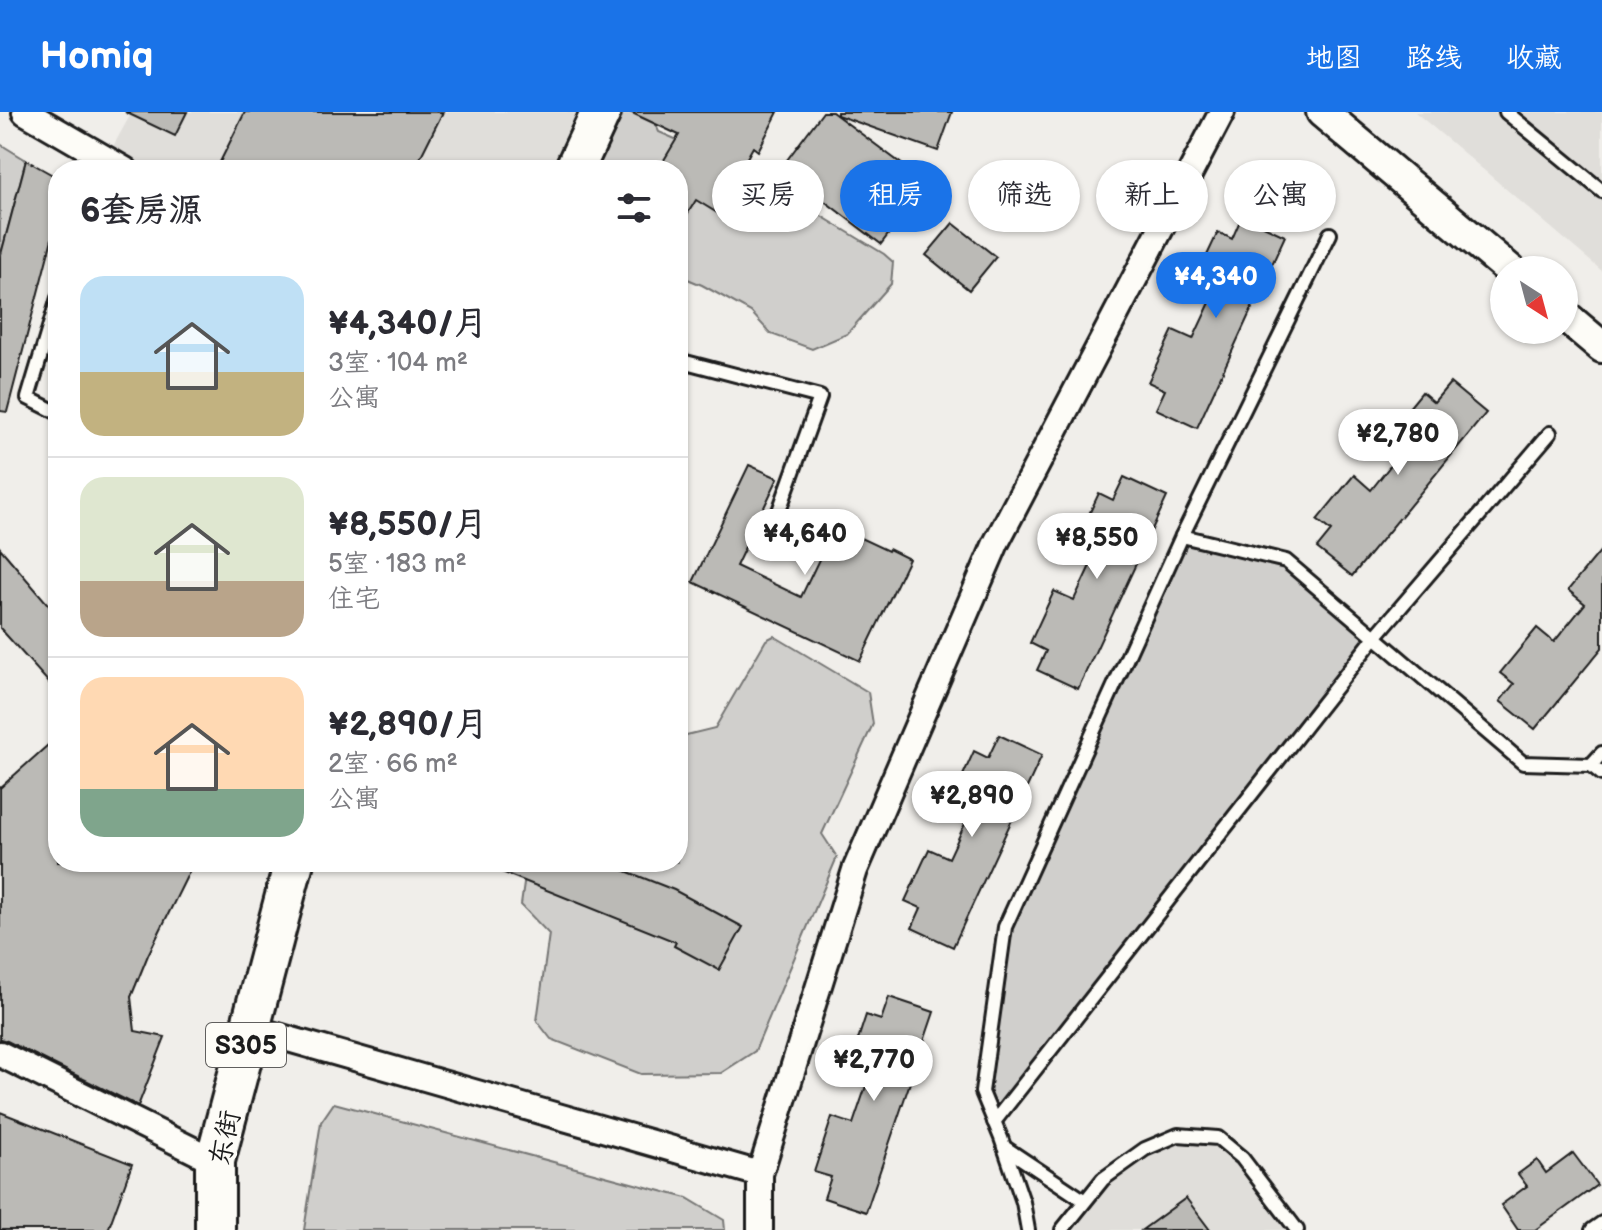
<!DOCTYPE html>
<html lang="zh">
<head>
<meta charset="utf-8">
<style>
	:root { --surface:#fff; --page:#f2f2f3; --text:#2b2b33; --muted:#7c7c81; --line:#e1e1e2; --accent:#1a73e8 }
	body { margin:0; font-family:"Balsamiq Sans","LXGW WenKai TC",sans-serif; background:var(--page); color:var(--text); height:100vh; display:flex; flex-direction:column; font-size:30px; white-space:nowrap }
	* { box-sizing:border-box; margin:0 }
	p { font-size:26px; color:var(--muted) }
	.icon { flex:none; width:44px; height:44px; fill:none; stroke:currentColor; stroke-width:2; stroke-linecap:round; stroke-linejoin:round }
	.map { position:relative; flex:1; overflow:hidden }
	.sheet { position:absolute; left:48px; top:48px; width:640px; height:712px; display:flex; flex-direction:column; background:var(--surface); border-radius:32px; box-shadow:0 2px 6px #0004 }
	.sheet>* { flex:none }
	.guide { position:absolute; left:712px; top:48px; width:760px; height:72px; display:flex; gap:16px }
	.needle { width:52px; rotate:144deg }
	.controls { position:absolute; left:1490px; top:144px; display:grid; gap:16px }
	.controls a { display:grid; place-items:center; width:88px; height:88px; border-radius:50%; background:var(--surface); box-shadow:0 2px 6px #0004; font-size:40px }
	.price { position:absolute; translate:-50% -68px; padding:0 18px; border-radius:28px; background:#fff; color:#222; font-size:26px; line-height:52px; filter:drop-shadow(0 2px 4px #0008) }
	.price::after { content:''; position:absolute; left:50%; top:48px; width:24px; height:18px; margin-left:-12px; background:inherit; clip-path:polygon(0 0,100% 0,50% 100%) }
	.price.selected { background:var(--accent); color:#fff }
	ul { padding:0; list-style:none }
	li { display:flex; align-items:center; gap:24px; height:200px; padding:0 32px }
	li+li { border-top:2px solid var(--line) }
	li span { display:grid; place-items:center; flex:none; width:224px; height:160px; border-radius:24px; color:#555 }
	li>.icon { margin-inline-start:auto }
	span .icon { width:96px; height:96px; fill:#fffc; stroke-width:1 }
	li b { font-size:34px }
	h2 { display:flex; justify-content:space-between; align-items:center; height:96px; padding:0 32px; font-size:34px }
	.chip { padding:0 28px; border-radius:36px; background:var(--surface); box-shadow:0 2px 6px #0004; font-size:28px; line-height:72px }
	.chip.selected { background:var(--accent); color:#fff }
	header { display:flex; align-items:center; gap:48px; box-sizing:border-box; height:112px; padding:0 40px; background:var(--accent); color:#fff }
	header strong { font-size:38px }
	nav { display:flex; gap:44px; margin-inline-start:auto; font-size:28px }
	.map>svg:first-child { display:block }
	.built { fill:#e0deda }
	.green { fill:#d0cfcc; stroke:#767674; stroke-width:2 }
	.building { fill:#bbbab6; stroke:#1c1c1c; stroke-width:2 }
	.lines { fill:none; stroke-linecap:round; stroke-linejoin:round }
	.service-casing { stroke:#1c1c1c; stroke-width:18 }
	.minor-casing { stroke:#1c1c1c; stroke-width:30 }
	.tertiary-casing { stroke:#1c1c1c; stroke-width:36 }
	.primary-casing { stroke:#1c1c1c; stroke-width:44 }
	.service { stroke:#fdfcf7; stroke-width:12 }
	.minor { stroke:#fdfcf7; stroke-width:24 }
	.tertiary { stroke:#fdfcf7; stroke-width:30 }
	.primary { stroke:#fdfcf7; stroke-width:38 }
	.labels { text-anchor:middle; stroke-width:7; stroke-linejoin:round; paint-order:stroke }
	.shield { fill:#fdfcf7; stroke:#605f5e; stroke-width:2 }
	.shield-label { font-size:26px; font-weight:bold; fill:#1c1c1c }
	.street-label { font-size:28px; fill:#1c1c1c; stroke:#fdfcf7 }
</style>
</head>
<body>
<header>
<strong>Homiq</strong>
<nav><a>地图</a><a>路线</a><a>收藏</a></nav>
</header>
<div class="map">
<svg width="1602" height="1118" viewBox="0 0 1602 1118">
	<rect width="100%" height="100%" fill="#f0eeea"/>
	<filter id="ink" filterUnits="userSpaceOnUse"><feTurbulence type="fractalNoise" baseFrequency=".0125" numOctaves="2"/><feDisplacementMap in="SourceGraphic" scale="16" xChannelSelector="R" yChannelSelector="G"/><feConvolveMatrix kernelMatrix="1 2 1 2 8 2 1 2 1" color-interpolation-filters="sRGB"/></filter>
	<g filter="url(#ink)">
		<g class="built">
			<polygon points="132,0 601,0 574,58 125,58 106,47"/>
			<polygon points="1415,0 1602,0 1602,159 1472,48"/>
			<polygon points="1178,1023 1215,1026 1242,1046 1297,1118 1062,1118 1103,1067"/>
		</g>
		<g class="green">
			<polygon points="616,0 650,0 659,20 742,56 884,142 893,150 891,172 847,222 812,237 771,222 751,200 702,173 678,163 678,58 586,58"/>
			<polygon points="0,32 26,48 0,146"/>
			<polygon points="1182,424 1286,449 1375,525 994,1010 982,980 1005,815"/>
			<polygon points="774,524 868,580 873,612 822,722 837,745 755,939 721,961 641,962 551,927 537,909 549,822 521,793 527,750 678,750 678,625 715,616 766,528"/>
			<polygon points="334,991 687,1086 724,1108 725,1118 304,1118 321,1010"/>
		</g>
		<g class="building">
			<polygon points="125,0 187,0 175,24"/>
			<polygon points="245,0 443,0 414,58 216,58"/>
			<polygon points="630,0 778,0 758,39 753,35 731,75 737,79 724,105 696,88 678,117 678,58 658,58 679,23"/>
			<polygon points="823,0 832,0 927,71 881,132 781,56"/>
			<polygon points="837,0 952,0 938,39 837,3"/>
			<polygon points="26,48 58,66 58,104 7,300 0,299 0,146"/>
			<polygon points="1242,104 1285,124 1197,316 1156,297 1165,278 1148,270 1173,218 1193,227 1214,182 1193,173 1218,120 1232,127"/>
			<polygon points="953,111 996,145 969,178 926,143"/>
			<polygon points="1450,271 1486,301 1352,464 1317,436 1331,419 1317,408 1354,363 1371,378 1402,339 1385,325 1422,280 1434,290"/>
			<polygon points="749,353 778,366 736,454 801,485 835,414 888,439 889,437 909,447 860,549 693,470"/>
			<polygon points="1124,365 1167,385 1078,577 1037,558 1046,539 1030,531 1054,479 1074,488 1095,443 1074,434 1099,381 1113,388"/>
			<polygon points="0,436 58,504 58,581 0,516"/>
			<polygon points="1602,437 1602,536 1535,617 1500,589 1514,572 1500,561 1537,516 1554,530 1585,492 1568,478"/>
			<polygon points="999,623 1042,643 953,835 912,816 921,796 905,789 929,737 949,746 970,701 950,692 974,639 988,646"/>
			<polygon points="58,624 58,750 194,750 148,843 131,885 135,919 165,925 138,994 7,929 0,927 0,676"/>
			<polygon points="477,750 603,750 674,778 743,815 719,858 674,834 676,830"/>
			<polygon points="889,885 934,900 866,1100 824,1086 831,1065 814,1060 832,1005 853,1012 869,965 848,958 866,903 881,908"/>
			<polygon points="0,1000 132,1052 108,1118 0,1118"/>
			<polygon points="1573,1041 1597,1073 1535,1118 1518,1118 1501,1093 1527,1074 1518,1062 1537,1048 1546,1061"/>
			<polygon points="1186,1086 1210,1118 1142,1118"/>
		</g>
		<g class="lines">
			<g class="service-casing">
				<g id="service">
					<polyline points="1506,0 1602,79"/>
					<polyline points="58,186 28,286 58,301"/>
					<polyline points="678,248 820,285 770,424"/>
					<polyline points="1182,424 1330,122"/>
					<polyline points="1602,641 1591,653 1602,662"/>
					<polyline points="994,1010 1375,525 1550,321"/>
					<polyline points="1004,1035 1085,1089"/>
					<polyline points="1028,1118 1023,1090 1001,1026 982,980 1005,815 1182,424 1286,449 1523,651 1591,653"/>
					<polyline points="1062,1118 1103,1067 1145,1037 1178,1023 1218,1026 1242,1046 1297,1118"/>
					<polyline points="1592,1118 1602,1111"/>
				</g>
			</g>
			<g class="minor-casing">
				<g id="minor">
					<polyline points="25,0 125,58"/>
					<polyline points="250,916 760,1062"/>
					<polyline points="0,942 215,1049"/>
					<polyline points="760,1118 760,1062 855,758 996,431 1222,0"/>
				</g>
			</g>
			<g class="tertiary-casing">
				<g id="tertiary">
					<polyline points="1322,0 1510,158"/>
					<polyline points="1564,203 1602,235"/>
				</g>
			</g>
			<g class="primary-casing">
				<g id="primary">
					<polyline points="574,58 601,0"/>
					<polyline points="215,1118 215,1049 294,750"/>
				</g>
			</g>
			<use href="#service" class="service"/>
			<use href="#minor" class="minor"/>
			<use href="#tertiary" class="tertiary"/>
			<use href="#primary" class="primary"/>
		</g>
	</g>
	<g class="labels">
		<rect class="shield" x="206" y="911" width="80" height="44" rx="6"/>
		<g class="shield-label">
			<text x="246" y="942">S305</text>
		</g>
		<g class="street-label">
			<text transform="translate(224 1026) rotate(-78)" y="10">东街</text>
		</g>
	</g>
</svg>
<div class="controls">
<a><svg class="needle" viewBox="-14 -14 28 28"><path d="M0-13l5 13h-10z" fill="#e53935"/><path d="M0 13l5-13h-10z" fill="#7c7c81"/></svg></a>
</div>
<b class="price selected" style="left:1216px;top:208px">¥4,340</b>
<b class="price" style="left:1398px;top:365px">¥2,780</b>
<b class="price" style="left:805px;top:465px">¥4,640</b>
<b class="price" style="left:1097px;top:469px">¥8,550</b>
<b class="price" style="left:972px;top:727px">¥2,890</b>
<b class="price" style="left:874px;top:991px">¥2,770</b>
<div class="guide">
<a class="chip">买房</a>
<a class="chip selected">租房</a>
<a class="chip">筛选</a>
<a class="chip">新上</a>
<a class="chip">公寓</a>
</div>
<section class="sheet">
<h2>6套房源<svg class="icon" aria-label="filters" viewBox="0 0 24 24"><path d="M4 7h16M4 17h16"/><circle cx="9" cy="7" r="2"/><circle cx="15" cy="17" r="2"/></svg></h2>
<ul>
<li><span style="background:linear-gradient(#bfe0f5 60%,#c2b280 0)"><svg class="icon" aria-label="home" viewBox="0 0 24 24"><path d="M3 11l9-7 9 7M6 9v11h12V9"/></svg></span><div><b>¥4,340/月</b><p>3室 · 104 m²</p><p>公寓</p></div></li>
<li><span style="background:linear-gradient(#dfe7d0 65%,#b9a48a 0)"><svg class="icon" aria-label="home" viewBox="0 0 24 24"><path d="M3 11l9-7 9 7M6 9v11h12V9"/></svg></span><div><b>¥8,550/月</b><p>5室 · 183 m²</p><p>住宅</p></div></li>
<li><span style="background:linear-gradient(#ffd9b3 70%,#7fa58c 0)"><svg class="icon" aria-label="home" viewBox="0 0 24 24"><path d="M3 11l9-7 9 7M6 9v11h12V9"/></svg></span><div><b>¥2,890/月</b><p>2室 · 66 m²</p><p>公寓</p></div></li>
</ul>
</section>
</div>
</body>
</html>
